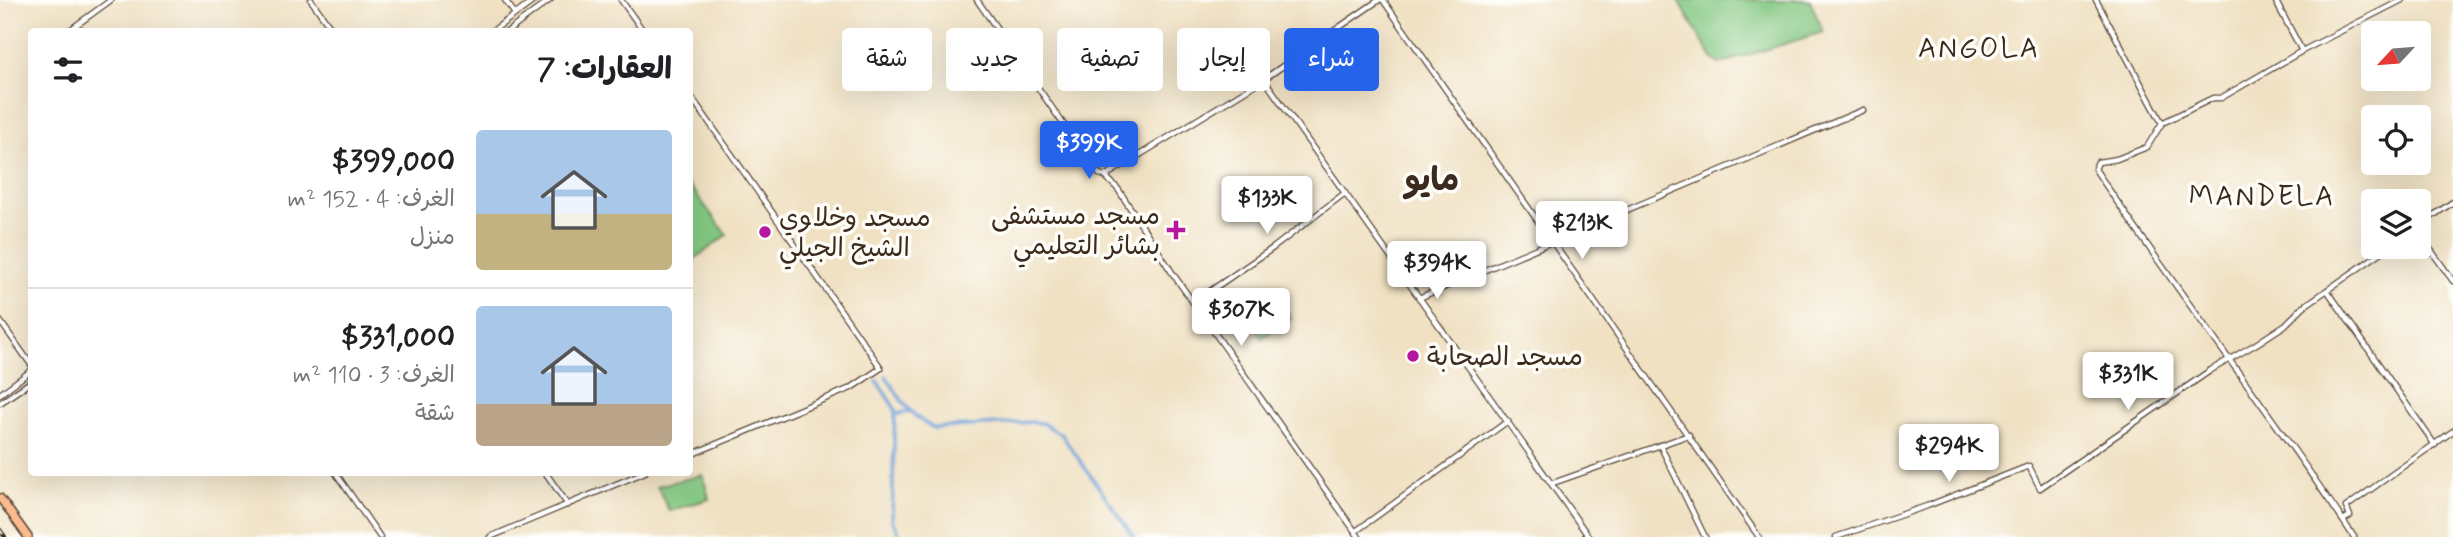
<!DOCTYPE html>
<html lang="ar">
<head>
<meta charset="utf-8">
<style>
	:root { --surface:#fff; --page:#f6f6f6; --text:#202124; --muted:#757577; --line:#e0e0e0; --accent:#2563eb }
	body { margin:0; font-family:Mynerve,"Playpen Sans Arabic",sans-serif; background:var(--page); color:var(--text); direction:rtl; height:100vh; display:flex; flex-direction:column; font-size:26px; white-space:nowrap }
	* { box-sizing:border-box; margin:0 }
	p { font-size:23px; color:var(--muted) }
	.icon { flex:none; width:38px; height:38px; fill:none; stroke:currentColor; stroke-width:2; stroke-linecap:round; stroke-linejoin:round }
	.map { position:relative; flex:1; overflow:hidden; direction:ltr }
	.sheet { position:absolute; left:28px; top:28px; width:665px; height:448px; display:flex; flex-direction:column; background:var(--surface); border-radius:7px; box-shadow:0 7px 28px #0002; direction:rtl }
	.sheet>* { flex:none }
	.guide { position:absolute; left:714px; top:28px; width:665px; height:63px; direction:rtl; display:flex; gap:14px }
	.needle { width:46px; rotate:244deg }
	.tools { position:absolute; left:2361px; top:21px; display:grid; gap:14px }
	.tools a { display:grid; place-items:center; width:70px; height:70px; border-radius:7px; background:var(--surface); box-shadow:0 7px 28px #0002; font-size:35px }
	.price { position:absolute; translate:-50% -60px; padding:0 16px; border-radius:7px; background:#fff; color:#222; font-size:23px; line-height:46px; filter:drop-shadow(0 2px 4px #0008) }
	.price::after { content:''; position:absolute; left:50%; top:42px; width:21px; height:16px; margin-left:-10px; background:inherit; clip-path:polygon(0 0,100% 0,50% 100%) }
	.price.current { background:var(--accent); color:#fff }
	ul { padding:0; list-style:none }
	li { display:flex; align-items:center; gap:21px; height:175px; padding:0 21px }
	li+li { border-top:2px solid var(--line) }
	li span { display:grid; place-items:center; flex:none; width:196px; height:140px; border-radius:7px; color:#555 }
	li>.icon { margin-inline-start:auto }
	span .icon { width:84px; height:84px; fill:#fffc; stroke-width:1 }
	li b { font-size:30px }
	h2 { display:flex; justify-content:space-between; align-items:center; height:84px; padding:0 21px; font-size:30px }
	.tag { padding:0 24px; border-radius:7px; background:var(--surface); box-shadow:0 7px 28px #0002; font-size:24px; line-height:63px }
	.tag.current { background:var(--accent); color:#fff }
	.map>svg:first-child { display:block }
	.green { fill:#83c882; stroke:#5f7950; stroke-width:2 }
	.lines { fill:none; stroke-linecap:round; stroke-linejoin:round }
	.canal { stroke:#6c9fd8; stroke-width:3.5 }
	.tertiary-casing { stroke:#564537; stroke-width:7 }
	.trunk-casing { stroke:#564537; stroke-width:10 }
	.tertiary { stroke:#fff; stroke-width:4.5 }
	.trunk { stroke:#fbbb8d; stroke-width:7 }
	.rail-casing { stroke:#3b2a1e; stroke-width:4.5 }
	.rail { stroke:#fdfcf7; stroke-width:2; stroke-dasharray:5; stroke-linecap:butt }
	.poi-dot { fill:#b5179e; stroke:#fdfcf7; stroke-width:2.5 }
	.labels { text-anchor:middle; stroke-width:7; stroke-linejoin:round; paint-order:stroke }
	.poi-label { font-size:26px; fill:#3b2a1e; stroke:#fdfcf7; text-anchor:start }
	.neighbourhood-label { font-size:28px; letter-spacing:2px; fill:#3b2a1e; stroke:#fdfcf7 }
	.district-label { font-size:33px; font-weight:bold; fill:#3b2a1e; stroke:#fdfcf7 }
</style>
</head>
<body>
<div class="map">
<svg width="2453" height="537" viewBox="0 0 2453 537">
	<rect width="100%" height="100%" fill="#fdfcf7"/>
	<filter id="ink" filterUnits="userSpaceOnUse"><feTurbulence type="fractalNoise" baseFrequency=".0143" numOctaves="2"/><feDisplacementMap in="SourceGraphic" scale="14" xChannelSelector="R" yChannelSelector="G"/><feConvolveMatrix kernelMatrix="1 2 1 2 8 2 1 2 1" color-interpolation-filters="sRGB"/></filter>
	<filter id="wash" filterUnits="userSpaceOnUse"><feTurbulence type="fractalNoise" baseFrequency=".00686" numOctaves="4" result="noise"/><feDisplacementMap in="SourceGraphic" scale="28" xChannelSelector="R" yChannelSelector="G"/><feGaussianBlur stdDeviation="1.57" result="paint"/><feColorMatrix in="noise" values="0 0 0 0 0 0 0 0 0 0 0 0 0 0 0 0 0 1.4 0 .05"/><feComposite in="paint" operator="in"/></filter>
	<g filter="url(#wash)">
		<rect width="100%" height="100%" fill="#f0e1c3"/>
		<g class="green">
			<polygon points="1678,0 1810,0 1823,32 1719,64 1712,58"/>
			<polygon points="690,186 727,235 690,262"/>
			<polygon points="1280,302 1291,318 1262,338 1251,322"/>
			<polygon points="703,475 709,499 669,511 657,486"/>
		</g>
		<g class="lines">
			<g class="canal">
				<path d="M886,376C899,396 910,418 934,428L1033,422L1042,423L1061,434L1134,537"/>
				<polyline points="877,381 895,409 892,520 901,537"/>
				<polyline points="895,415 909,411"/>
			</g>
		</g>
	</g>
	<g filter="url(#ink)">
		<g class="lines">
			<g class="tertiary-casing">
				<g id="tertiary">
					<polyline points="311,0 334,32"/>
					<polyline points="505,0 515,14"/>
					<polyline points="621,0 644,32"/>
					<polyline points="977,0 1087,158 1099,174 1105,176 1264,79 1379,0"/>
					<polyline points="1383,0 1759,537"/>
					<path d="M2096,0L2162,123L2147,147L2117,159L2098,162L2095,169C2178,294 2271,412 2354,537"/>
					<polyline points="2275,0 2302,51"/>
					<polyline points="67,32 111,0"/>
					<polyline points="491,32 535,0"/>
					<polyline points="507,32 550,0"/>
					<polyline points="1264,79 1589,537"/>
					<polyline points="690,95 881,368 851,388 690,455"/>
					<polyline points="2162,123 2213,98 2221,98 2302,51 2402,0"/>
					<polyline points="1105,176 1118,189 1173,274 1359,537"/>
					<polyline points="2418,226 2453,202"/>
					<polyline points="2418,232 2453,281"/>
					<polyline points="2327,290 2435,445"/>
					<polyline points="1419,298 1863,110"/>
					<polyline points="1194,302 1273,248 1345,193"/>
					<polyline points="0,321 32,366"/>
					<polyline points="0,394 32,370"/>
					<polyline points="0,403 32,381"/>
					<polyline points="1660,445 1705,537"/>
					<polyline points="335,472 380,537"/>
					<polyline points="545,472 568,505"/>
					<polyline points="1553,483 1689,435"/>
					<polyline points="2343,520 2350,516 2346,507 2453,431"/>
					<polyline points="1356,531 1508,421"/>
					<polyline points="490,537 645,472"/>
					<polyline points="1836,537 1927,506 2029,466 2040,488 2211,370 2256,344 2285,325 2303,307 2389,247"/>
				</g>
			</g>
			<g class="trunk-casing">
				<polyline id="trunk" points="0,498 28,537"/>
			</g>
			<use href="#tertiary" class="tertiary"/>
			<use href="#trunk" class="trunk"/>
			<g class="rail-casing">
				<polyline id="rail" points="0,530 5,537"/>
			</g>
			<use href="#rail" class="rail"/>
		</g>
	</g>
	<g class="poi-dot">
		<path d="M1172.5 219.5h7v7h7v7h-7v7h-7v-7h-7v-7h7z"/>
		<circle cx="765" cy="232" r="7"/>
		<circle cx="1413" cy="356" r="7"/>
	</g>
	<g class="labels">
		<g class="poi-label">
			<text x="1160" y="224" text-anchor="end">مسجد مستشفى<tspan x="1160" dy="30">بشائر التعليمي</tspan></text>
			<text x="779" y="226">مسجد وخلاوي<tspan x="779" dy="30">الشيخ الجيلي</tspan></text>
			<text x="1427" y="365">مسجد الصحابة</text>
		</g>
		<g class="neighbourhood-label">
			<text x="1979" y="57">ANGOLA</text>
			<text x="2262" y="205">MANDELA</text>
		</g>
		<g class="district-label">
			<text x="1432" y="190">مايو</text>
		</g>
	</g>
</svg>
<div class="tools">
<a><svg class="needle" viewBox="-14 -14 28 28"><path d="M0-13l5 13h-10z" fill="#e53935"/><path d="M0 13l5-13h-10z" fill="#757577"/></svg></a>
<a><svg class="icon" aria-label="locate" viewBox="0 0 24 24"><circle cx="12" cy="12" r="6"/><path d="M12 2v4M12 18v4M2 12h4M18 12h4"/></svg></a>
<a><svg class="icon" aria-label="layers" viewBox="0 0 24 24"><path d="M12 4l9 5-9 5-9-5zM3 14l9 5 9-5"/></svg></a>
</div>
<b class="price current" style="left:1089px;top:181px">$399K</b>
<b class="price" style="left:1267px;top:236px">$133K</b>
<b class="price" style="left:1582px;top:261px">$213K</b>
<b class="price" style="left:1437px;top:301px">$394K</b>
<b class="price" style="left:1241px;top:348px">$307K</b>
<b class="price" style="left:2128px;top:412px">$331K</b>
<b class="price" style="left:1949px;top:484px">$294K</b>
<div class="guide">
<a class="tag current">شراء</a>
<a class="tag">إيجار</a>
<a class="tag">تصفية</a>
<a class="tag">جديد</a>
<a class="tag">شقة</a>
</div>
<section class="sheet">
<h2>العقارات: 7<svg class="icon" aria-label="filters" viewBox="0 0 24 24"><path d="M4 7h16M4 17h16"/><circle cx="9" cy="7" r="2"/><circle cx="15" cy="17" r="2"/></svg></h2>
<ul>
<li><span style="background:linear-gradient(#a9c7e8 60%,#c2b280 0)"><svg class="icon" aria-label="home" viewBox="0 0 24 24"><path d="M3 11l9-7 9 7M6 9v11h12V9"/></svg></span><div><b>$399,000</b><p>الغرف: 4 · 152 m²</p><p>منزل</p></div></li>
<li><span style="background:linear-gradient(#a9c7e8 70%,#b9a48a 0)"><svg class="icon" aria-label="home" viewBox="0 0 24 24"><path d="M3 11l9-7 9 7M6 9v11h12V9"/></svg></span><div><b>$331,000</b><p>الغرف: 3 · 110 m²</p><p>شقة</p></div></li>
</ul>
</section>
</div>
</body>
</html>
